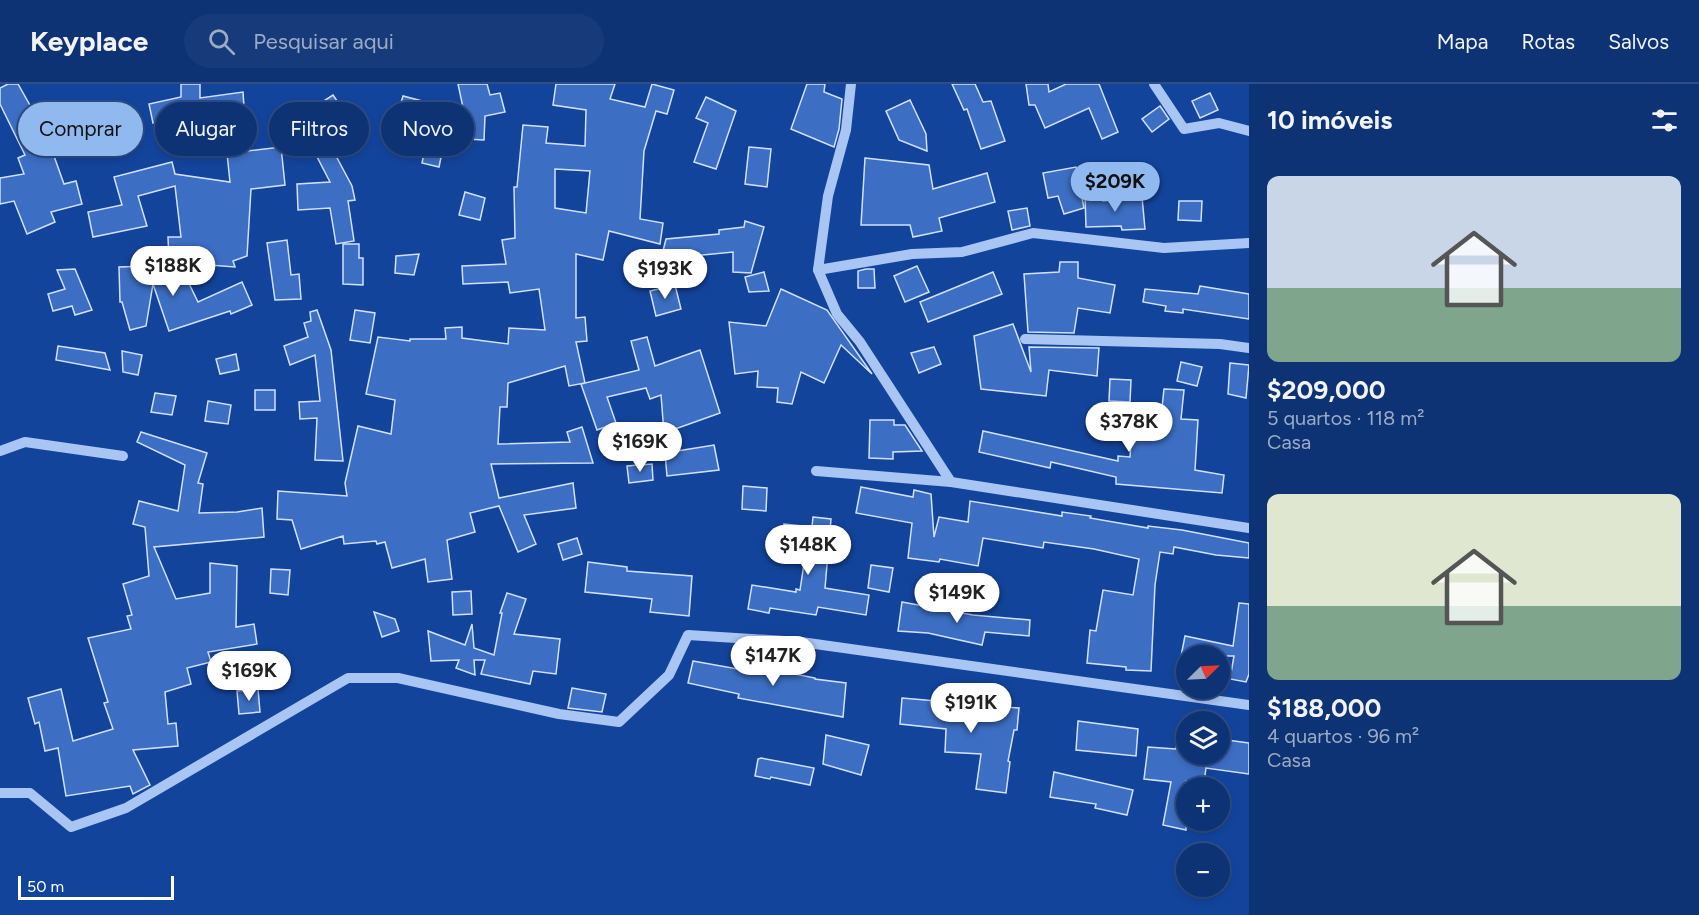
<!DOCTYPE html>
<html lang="pt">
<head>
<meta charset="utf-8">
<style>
	:root { --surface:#0e3375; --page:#173b7a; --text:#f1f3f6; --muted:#9baac5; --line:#2e4e87; --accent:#90b9f0 }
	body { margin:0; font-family:Figtree,sans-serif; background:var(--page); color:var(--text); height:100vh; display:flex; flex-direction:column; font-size:22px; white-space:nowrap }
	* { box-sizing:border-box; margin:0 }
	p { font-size:20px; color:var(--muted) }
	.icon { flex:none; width:33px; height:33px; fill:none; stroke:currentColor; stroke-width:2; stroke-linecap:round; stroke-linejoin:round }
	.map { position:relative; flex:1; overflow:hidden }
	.drawer { display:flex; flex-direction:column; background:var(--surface); width:450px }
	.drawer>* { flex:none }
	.banner { position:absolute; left:18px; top:18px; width:570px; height:54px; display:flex; gap:12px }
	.needle { width:39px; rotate:66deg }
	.controls { position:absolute; left:1176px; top:561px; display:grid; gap:12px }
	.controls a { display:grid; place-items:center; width:54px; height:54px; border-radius:50%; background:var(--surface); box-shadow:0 3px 9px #0003,0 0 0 2px var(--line); font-size:30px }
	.scale { position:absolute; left:18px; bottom:15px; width:156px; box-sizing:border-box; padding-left:6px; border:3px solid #fff; border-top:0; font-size:16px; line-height:21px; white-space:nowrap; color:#fff; -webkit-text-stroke:4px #13449c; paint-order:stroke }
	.price { position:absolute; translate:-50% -51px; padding:0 14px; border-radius:21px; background:#fff; color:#222; font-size:20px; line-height:39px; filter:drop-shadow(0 2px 3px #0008) }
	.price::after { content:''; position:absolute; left:50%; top:36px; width:18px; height:14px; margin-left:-9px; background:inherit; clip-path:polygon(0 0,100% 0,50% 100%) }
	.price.active { background:var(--accent); color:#111 }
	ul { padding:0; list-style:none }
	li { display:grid; align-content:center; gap:12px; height:318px; padding:0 18px }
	li span { display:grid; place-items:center; height:186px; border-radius:12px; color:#555 }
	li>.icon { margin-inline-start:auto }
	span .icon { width:108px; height:108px; fill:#fffc; stroke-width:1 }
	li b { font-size:26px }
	h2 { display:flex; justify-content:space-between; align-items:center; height:72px; padding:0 18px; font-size:26px }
	.tag { padding:0 21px; border-radius:27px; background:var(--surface); box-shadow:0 3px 9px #0003,0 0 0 2px var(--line); font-size:21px; line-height:54px }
	.tag.active { background:var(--accent); color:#111 }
	header { display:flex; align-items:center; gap:36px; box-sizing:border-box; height:84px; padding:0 30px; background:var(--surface); border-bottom:2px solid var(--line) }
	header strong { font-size:28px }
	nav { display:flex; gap:33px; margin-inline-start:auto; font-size:21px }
	.search { width:420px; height:54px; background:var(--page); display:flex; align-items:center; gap:15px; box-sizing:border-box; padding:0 21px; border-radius:33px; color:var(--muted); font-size:22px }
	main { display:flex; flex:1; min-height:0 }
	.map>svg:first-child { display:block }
	.building { fill:#3c6ec3; stroke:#d1e1fd; stroke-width:1.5; fill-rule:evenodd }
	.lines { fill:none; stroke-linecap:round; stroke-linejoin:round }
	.minor { stroke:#a8c5f4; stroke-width:10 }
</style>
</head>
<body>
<header>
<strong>Keyplace</strong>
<div class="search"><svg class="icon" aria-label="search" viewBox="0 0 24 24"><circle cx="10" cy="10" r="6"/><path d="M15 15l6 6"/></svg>Pesquisar aqui</div>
<nav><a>Mapa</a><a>Rotas</a><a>Salvos</a></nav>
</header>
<main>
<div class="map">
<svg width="1249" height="831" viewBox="0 0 1249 831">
	<rect width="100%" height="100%" fill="#13449c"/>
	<g class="building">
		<polygon points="8,0 18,0 31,23 37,45 44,44 64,100 76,97 82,120 51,128 55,138 27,150 14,117 0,120 0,94 24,90 18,74 25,71 0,20 0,4"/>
		<polygon points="181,0 200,0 200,14 243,8 247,67 281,63 285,101 251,105 247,172 233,177 235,183 169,178 168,153 181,153 175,102 138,112 147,142 93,153 88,128 122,121 114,93 172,78 175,90 230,98 226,60 197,56 199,38 185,39 184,33 153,39 149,20 181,13"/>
		<polygon points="458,0 487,0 490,11 500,9 505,28 485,32 484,56 445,54 439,83 422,79 426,60 392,50 403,12 464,28"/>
		<path d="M556,0H615L610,15L645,23L652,0L674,6L667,30L656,27L644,67L640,135L663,139L660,160L609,147L603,176L576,170V234L585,233L587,257L576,258L585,299L569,302L565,282L508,299L507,323H500L498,360L570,358L567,348L582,343L593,379L491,380L499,414L573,399L576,424L524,431L536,460L518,468L499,422L470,429L475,448L447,456L452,495L428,498L425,475L392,484L385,458L377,460L376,457L344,460L343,452L301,465L292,436L277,435L278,407L347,412L345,399L358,342L391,350L395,316L366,310L378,253L410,257V255H446L445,244L462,243V254L508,260L509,244L545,246L539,205L510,209L508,198L463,200L462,182L506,180L502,156L515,154L514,103H517L523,41L548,43L546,59L585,62L586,26L553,21ZM555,85L590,87L586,129L555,124Z"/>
		<polygon points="807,0 825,0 824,8 842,15 839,45 834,63 791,45"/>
		<polygon points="952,0 975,0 983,18 991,17 1005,57 981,65 967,25 964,26"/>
		<polygon points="1026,0 1048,0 1049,8 1066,0 1099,0 1118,48 1102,55 1089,24 1045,44 1035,21 1029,21"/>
		<polygon points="1210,9 1218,26 1200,34 1192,17"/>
		<polygon points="333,11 344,27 330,37 319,20"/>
		<polygon points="706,13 736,27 716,85 694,78 708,39 696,34"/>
		<polygon points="910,16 926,50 927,67 899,56 886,27"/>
		<polygon points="1160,22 1169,35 1152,48 1142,35"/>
		<polygon points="328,57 352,102 355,116 348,117 354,157 336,160 330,124 298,126 297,100 330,98 313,65"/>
		<polygon points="749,63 771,65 767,103 745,100"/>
		<polygon points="865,74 929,81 933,105 987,89 995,118 939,134 942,147 913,153 910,141 861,141"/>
		<polygon points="1076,83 1084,124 1064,130 1058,112 1048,114 1043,89"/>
		<polygon points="465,108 485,114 480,136 459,131"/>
		<polygon points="1085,112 1102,112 1103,117 1142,113 1145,145 1122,146 1121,142 1086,143"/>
		<polygon points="1179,117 1202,117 1201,137 1178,136"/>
		<polygon points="1027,124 1030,142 1012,146 1008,127"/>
		<polygon points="745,137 764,143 751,189 733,188 733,168 672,174 662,171 666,155 719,150 719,146 744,143"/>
		<polygon points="287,156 291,191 299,190 301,215 275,216 267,159"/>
		<polygon points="343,160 359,160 359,174 363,174 363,201 343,200"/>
		<polygon points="419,170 414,191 395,189 396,172"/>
		<polygon points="1060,178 1078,178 1078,194 1115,201 1110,229 1078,224 1074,249 1028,248 1024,190 1059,188"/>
		<polygon points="180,181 198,218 242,198 252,221 231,230 230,227 169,247 153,200 146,242 130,246 122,218 120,218 119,183"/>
		<polygon points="917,182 929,208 905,218 894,192"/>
		<polygon points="75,185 92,226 75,231 72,222 53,227 48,210 65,205 57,186"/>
		<polygon points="866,185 874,185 875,204 858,204 858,187"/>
		<polygon points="764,188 769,207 749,208 745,193"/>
		<polygon points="993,188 1002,210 928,238 920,218"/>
		<polygon points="675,201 681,225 656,232 650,207"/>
		<polygon points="1200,202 1249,210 1249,235 1183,225 1183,229 1165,227 1166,222 1143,218 1145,205 1198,210"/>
		<polygon points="781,205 827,226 872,290 841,261 824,299 801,288 792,320 777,318 778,304 757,303 758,287 735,290 729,238 766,242"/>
		<polygon points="317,226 331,266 343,377 315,376 317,334 300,335 299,318 320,317 315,271 290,281 284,262 308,253 304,239 311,237 310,228"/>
		<polygon points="355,226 375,229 370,259 350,256"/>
		<polygon points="1013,240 1031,288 1029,263 1099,264 1097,292 1049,286 1046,312 981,305 974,252"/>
		<polygon points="647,253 655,282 700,266 720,329 664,349 661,311 650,315 646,304 607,313 616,339 597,346 581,300 639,286 631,257"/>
		<polygon points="58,262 105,269 110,286 56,276"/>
		<polygon points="934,263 941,280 919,289 911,269"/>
		<polygon points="122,267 142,271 138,291 123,288"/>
		<polygon points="236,270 239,286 220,290 216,275"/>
		<polygon points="1181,278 1202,283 1197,302 1177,297"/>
		<polygon points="1230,279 1249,281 1246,314 1228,310"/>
		<polygon points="1110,295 1131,296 1130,318 1109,317"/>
		<polygon points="1164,305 1184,306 1181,335 1198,336 1195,386 1224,391 1222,409 1116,400 1116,393 1051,378 1050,384 979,368 983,347 1118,377 1118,372 1130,373 1133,330 1161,333"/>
		<rect x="255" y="306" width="20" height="20"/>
		<polygon points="155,309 176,312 172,331 151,328"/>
		<polygon points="208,317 231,321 228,340 205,337"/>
		<polygon points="870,336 894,336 894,341 905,341 922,367 893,368 893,375 869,374"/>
		<polygon points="141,348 207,369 198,399 203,400 199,429 237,428 262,424 264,453 154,463 176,515 210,509 210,479 237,482 236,543 254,540 257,560 208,568 211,578 187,584 191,600 165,608 168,640 176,639 178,662 133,666 150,701 133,710 130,702 66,712 58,664 45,667 39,638 35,640 28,614 61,605 73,657 113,645 104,619 108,618 88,554 131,545 127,532 132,531 123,500 149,492 145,443 133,440 139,417 178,427 185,381 137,358"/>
		<polygon points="714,361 719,386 667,392 665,369"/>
		<polygon points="652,380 653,396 629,399 627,382"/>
		<polygon points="743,402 767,404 766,427 742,425"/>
		<polygon points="861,403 913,413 914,406 931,410 934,453 939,433 968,438 970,417 1062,432 1062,428 1091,432 1090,434 1148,444 1148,442 1182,446 1249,459 1249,474 1216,471 1174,463 1173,470 1160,468 1155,501 1151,587 1126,586 1126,583 1087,579 1090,546 1096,547 1103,506 1133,511 1139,475 1094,465 1044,458 1043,464 983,454 978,482 940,475 939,478 908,474 912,439 856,429"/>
		<polygon points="813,433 831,435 825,504 869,511 866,531 818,523 816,531 770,524 769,529 748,525 752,501 796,508 796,505 800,506 805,473 781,470 784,440 812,443"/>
		<polygon points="577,454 582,470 563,476 558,460"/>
		<polygon points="588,478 627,483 627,487 692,492 689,532 650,528 652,515 585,508"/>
		<polygon points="871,481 893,484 889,508 868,504"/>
		<polygon points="271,485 290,486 288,511 270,509"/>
		<polygon points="471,507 472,530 453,531 452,508"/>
		<polygon points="507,509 526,515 514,550 560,555 556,590 533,587 530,600 481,590 485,576 474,576 475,591 456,584 459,576 431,577 428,547 465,561 472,540 474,564 494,571 502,529 500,529"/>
		<polygon points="902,518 973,531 1030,536 1029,552 985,548 982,561 928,549 898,547"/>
		<polygon points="1239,519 1249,520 1249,590 1246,598 1230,595 1234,572 1181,572 1185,552 1233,562"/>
		<polygon points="374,528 395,535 399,547 382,553"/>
		<polygon points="693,577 743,586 744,580 815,594 815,595 846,599 843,633 738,614 739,610 688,599"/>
		<polygon points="572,604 606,610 602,628 568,624"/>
		<polygon points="258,605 260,628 239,630 237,607"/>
		<polygon points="902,614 1019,624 1017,646 1014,646 1008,677 1010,678 1006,709 976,705 981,670 945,668 946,645 900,640"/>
		<polygon points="1078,637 1138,645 1136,672 1076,666"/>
		<polygon points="826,651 869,661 861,691 823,680"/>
		<polygon points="1227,656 1249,659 1249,690 1206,684 1204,699 1186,697 1186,746 1163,741 1171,698 1144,695 1148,663 1176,665 1177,658 1186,658 1186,670 1225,670"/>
		<polygon points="761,674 814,684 810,701 771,693 770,695 755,692 758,675"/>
		<polygon points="1054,688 1133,706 1127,731 1095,724 1096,720 1050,713"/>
	</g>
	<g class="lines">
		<g class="minor">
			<polyline points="851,0 846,46 828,112 818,186 837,230 860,258 951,398"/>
			<polyline points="1154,0 1184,45 1219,39 1249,47"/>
			<polyline points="818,186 912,170 962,168 1033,149 1164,164 1249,159"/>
			<polyline points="1025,255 1220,260 1249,264"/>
			<polyline points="0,367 25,358 123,372"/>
			<polyline points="816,387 951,398 1249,444"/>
			<polyline points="0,709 30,709 71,743 126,724 348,594 398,594 559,630 619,638 669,591 688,551 801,558 1249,621"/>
		</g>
	</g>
</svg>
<div class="controls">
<a><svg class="needle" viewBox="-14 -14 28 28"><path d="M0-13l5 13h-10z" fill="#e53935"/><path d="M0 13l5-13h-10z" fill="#9baac5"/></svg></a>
<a><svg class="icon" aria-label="layers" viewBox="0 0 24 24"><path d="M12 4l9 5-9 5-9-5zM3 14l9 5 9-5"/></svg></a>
<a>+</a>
<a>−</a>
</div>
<div class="scale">50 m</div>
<b class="price active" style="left:1115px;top:129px">$209K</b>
<b class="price" style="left:173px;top:213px">$188K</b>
<b class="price" style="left:665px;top:216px">$193K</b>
<b class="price" style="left:1129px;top:369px">$378K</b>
<b class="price" style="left:640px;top:389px">$169K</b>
<b class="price" style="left:808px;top:492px">$148K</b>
<b class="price" style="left:957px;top:540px">$149K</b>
<b class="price" style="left:773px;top:603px">$147K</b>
<b class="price" style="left:249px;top:618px">$169K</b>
<b class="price" style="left:971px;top:650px">$191K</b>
<div class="banner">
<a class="tag active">Comprar</a>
<a class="tag">Alugar</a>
<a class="tag">Filtros</a>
<a class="tag">Novo</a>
</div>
</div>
<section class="drawer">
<h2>10 imóveis<svg class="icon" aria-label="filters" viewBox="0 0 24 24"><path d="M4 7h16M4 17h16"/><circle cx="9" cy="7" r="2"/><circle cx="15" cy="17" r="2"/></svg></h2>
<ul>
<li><span style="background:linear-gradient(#c9d6e8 60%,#7fa58c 0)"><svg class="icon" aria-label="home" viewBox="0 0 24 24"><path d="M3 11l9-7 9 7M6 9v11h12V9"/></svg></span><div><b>$209,000</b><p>5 quartos · 118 m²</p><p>Casa</p></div></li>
<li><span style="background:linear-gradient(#dfe7d0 60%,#7fa58c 0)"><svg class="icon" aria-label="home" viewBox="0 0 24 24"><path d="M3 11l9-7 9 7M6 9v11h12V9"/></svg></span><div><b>$188,000</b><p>4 quartos · 96 m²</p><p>Casa</p></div></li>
</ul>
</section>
</main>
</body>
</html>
